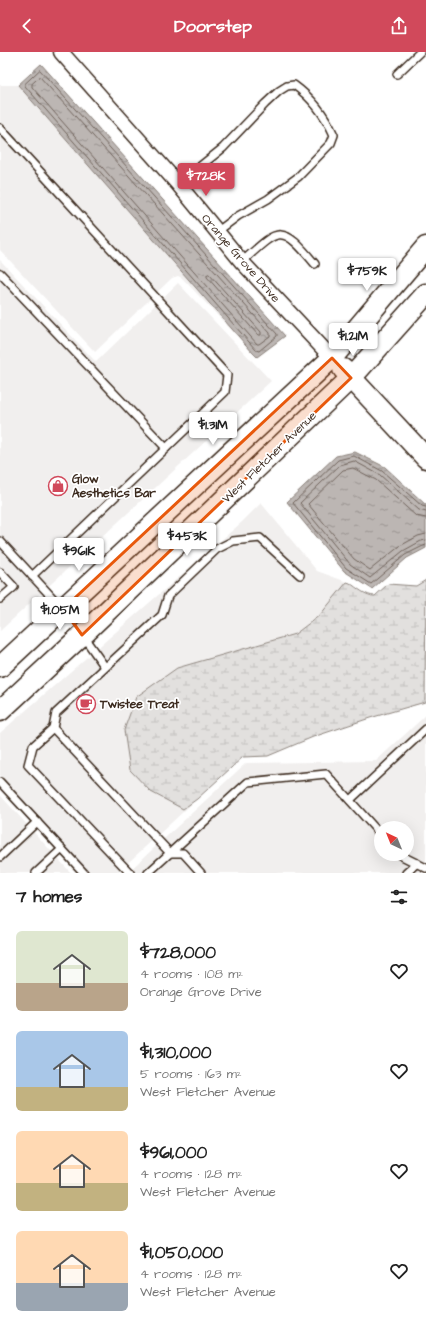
<!DOCTYPE html>
<html lang="en">
<head>
<meta charset="utf-8">
<style>
	:root { --surface:#fff; --page:#f6f6f6; --text:#222; --muted:#767676; --accent:#d1495b }
	body { margin:0; font-family:"Architects Daughter",sans-serif; background:var(--page); color:var(--text); height:100vh; display:flex; flex-direction:column; font-size:15px; white-space:nowrap }
	* { box-sizing:border-box; margin:0 }
	p { font-size:13px; color:var(--muted) }
	.icon { flex:none; width:22px; height:22px; fill:none; stroke:currentColor; stroke-width:2; stroke-linecap:round; stroke-linejoin:round }
	.map { position:relative; height:821px; overflow:hidden }
	.side { display:flex; flex-direction:column; background:var(--surface); flex:1 }
	.side>* { flex:none }
	.needle { width:26px; rotate:317deg }
	.tools { position:absolute; left:374px; top:769px; display:grid; gap:8px }
	.tools a { display:grid; place-items:center; width:40px; height:40px; border-radius:50%; background:var(--surface); box-shadow:0 4px 16px #0002; font-size:20px }
	.price { position:absolute; translate:-50% -34px; padding:0 9px; border-radius:4px; background:#fff; color:#222; font-size:13px; line-height:26px; filter:drop-shadow(0 1px 2px #0008) }
	.price::after { content:''; position:absolute; left:50%; top:24px; width:12px; height:9px; margin-left:-6px; background:inherit; clip-path:polygon(0 0,100% 0,50% 100%) }
	.price.selected { background:var(--accent); color:#fff }
	ul { padding:0; list-style:none }
	li { display:flex; align-items:center; gap:12px; height:100px; padding:0 16px }
	li span { display:grid; place-items:center; flex:none; width:112px; height:80px; border-radius:6px; color:#555 }
	li>.icon { margin-inline-start:auto }
	span .icon { width:48px; height:48px; fill:#fffc; stroke-width:1 }
	li b { font-size:17px }
	h2 { display:flex; justify-content:space-between; align-items:center; height:48px; padding:0 16px; font-size:17px }
	header { display:flex; justify-content:space-between; align-items:center; height:52px; padding:0 16px; background:var(--accent); color:#fff; font-size:18px; font-weight:700 }
	.map>svg:first-child { display:block }
	.built { fill:#f1efee; fill-rule:evenodd }
	.wetland { fill:url(#wetland-marsh); stroke:#8e857e }
	.water { fill:url(#water-ripples); stroke:#887e77 }
	.lines { fill:none; stroke-linecap:round; stroke-linejoin:round }
	.shore { stroke:#6f625a; stroke-width:1 }
	.lane-casing { stroke:#3b2a1e; stroke-width:10 }
	.street-casing { stroke:#3b2a1e; stroke-width:17 }
	.secondary-casing { stroke:#3b2a1e; stroke-width:23 }
	.lane { stroke:#fff; stroke-width:7 }
	.street { stroke:#fff; stroke-width:14 }
	.secondary { stroke:#fff; stroke-width:20 }
	.marked { fill:#e8590c; fill-opacity:0.2; stroke:#e8590c; stroke-width:3; stroke-linejoin:round }
	.labels { text-anchor:middle; stroke-width:3.5; stroke-linejoin:round; paint-order:stroke }
	.street-label { font-size:12px; fill:#3b2a1e; stroke:#fff }
	.poi-label { font-size:12px; font-weight:bold; fill:#3b2a1e; stroke:#fff; text-anchor:start }
</style>
</head>
<body>
<header><svg class="icon" aria-label="back" viewBox="0 0 24 24"><path d="M15 5l-7 7 7 7"/></svg>Doorstep<svg class="icon" aria-label="share" viewBox="0 0 24 24"><path d="M12 15V3M7 8l5-5 5 5M5 13v7h14v-7"/></svg></header>
<div class="map">
<svg width="426" height="821" viewBox="0 0 426 821">
	<defs>
		<pattern id="wetland-marsh" width="20" height="14" patternUnits="userSpaceOnUse"><rect width="20" height="14" fill="#e2e0de"/><path d="M1 5h8M5 5V1M11 12h8M15 12V8" fill="none" stroke="#c3c0be"/></pattern>
		<pattern id="water-ripples" width="26" height="14" patternUnits="userSpaceOnUse"><rect width="26" height="14" fill="#bcb6b3"/><path d="M2 4q2-2 4 0t4 0M15 11q2-2 4 0t4 0" fill="none" stroke="#9a9491"/></pattern>
	</defs>
	<rect width="100%" height="100%" fill="#fff"/>
	<filter id="ink" filterUnits="userSpaceOnUse"><feTurbulence type="fractalNoise" baseFrequency=".025" numOctaves="2"/><feDisplacementMap in="SourceGraphic" scale="8" xChannelSelector="R" yChannelSelector="G"/><feConvolveMatrix kernelMatrix="1 2 1 2 8 2 1 2 1" color-interpolation-filters="sRGB"/></filter>
	<g filter="url(#ink)">
		<g class="built">
			<polygon points="0,33 18,33 253,301 182,226 178,224 172,226 95,300 0,198"/>
			<polygon points="0,208 96,310 178,231 271,329 0,579"/>
			<polygon points="261,451 317,519 347,530 320,563 295,582 177,616 183,757 197,747 117,821 80,821 0,733 0,681 242,470"/>
			<path d="M426,663V821H127L246,711L376,709ZM381,776H407V802H381Z"/>
			<polygon points="0,743 71,821 0,821"/>
		</g>
		<path class="wetland" d="M426,528L425,650L370,666L313,685L268,704L243,705L197,747L183,757L151,740L130,718L124,678L136,645L177,616L295,582L320,563L347,530L350,531C357,536 366,544 375,544L388,532L416,534Z"/>
		<g class="water">
			<polygon points="41,12 57,30 285,284 257,305 253,301 18,33"/>
			<polygon points="355,400 385,415 426,453 426,496 407,506 372,537 344,519 287,450 336,404"/>
		</g>
		<g class="lines">
			<g class="shore">
				<polygon points="40,18 277,282 277,284 259,299 256,298 25,34 25,32"/>
				<polygon points="40,25 270,281 270,284 259,292 257,292 32,35 32,32"/>
				<polygon points="209,222 261,280 261,283 258,283 207,225 207,223"/>
				<polyline points="426,455 422,454 382,419 354,404 338,408 293,451 346,516 371,532 405,503 423,494 426,493"/>
				<polyline points="426,460 419,458 380,423 354,409 340,413 300,451 350,512 370,526 403,499 421,489 426,488"/>
				<polyline points="426,466 416,464 376,428 353,416 343,418 308,452 354,507 370,518 400,494 418,484 426,482"/>
			</g>
			<g class="lane-casing">
				<g id="lane">
					<polyline points="397,22 420,0"/>
					<polyline points="0,76 227,323 225,340 32,524"/>
					<path d="M178,132L223,96L265,52L279,39L287,34L294,33C312,46 325,63 334,83L331,91L298,125L268,147L238,164L218,179"/>
					<path d="M242,210C279,176 281,171 315,212"/>
					<polyline points="0,221 166,396"/>
					<polyline points="0,489 61,555"/>
					<polyline points="0,520 14,535 0,547"/>
					<polyline points="83,584 105,615"/>
					<polyline points="53,676 33,694 28,713 130,821"/>
					<polyline points="0,730 84,821"/>
					<polyline points="350,748 426,677"/>
					<polyline points="398,802 426,816"/>
					<polyline points="0,805 37,770"/>
					<polyline points="36,821 62,797"/>
					<polyline points="148,821 248,730 326,722 381,783"/>
					<polyline points="201,821 183,801 170,801 53,676 56,661 162,563 168,544 217,497 233,489 260,486 300,523"/>
					<polyline points="406,821 417,811"/>
				</g>
			</g>
			<g class="street-casing">
				<polyline id="street" points="61,0 178,132 242,210 332,306"/>
			</g>
			<g class="secondary-casing">
				<g id="secondary">
					<polyline points="343,317 426,406"/>
					<polyline points="0,615 332,306 426,195"/>
					<polyline points="0,659 82,583 351,326 426,242"/>
				</g>
			</g>
			<use href="#lane" class="lane"/>
			<use href="#street" class="street"/>
			<use href="#secondary" class="secondary"/>
		</g>
	</g>
	<path class="marked" d="M332,306L351,326L82,583L63,557Z"/>
	<defs>
		<g id="shop-ring" transform="scale(1)"><circle r="9.5" fill="#fff" stroke="#d1495b" stroke-width="1.5"/><path d="M-5-2.5h2.3a2.7 3.5 0 0 1 5.4 0H5L5.5 6h-11ZM-1.5-2.5h3a1.5 2.3 0 0 0-3 0Z" fill="#d1495b"/></g>
		<g id="cafe-ring" transform="scale(1)"><circle r="9.5" fill="#fff" stroke="#d1495b" stroke-width="1.5"/><path d="M-5.5-4.5H6V0H3Q3 3.5 0 3.5H-2.5Q-5.5 3.5-5.5 0ZM3-3.2v2h1.7v-2ZM-6 4.5H4V6H-6Z" fill="#d1495b"/></g>
	</defs>
	<g fill-rule="evenodd">
		<use href="#shop-ring" x="58" y="434"/>
		<use href="#cafe-ring" x="86" y="652"/>
	</g>
	<g class="labels">
		<g class="street-label">
			<text transform="translate(241 206) rotate(49)" y="4">Orange Grove Drive</text>
			<text transform="translate(269 405) rotate(-44)" y="4">West Fletcher Avenue</text>
		</g>
		<g class="poi-label">
			<text x="72" y="431">Glow<tspan x="72" dy="14">Aesthetics Bar</tspan></text>
			<text x="100" y="656">Twistee Treat</text>
		</g>
	</g>
</svg>
<div class="tools">
<a><svg class="needle" viewBox="-14 -14 28 28"><path d="M0-13l5 13h-10z" fill="#e53935"/><path d="M0 13l5-13h-10z" fill="#767676"/></svg></a>
</div>
<b class="price selected" style="left:206px;top:145px">$728K</b>
<b class="price" style="left:367px;top:240px">$759K</b>
<b class="price" style="left:353px;top:305px">$1.21M</b>
<b class="price" style="left:213px;top:394px">$1.31M</b>
<b class="price" style="left:187px;top:505px">$453K</b>
<b class="price" style="left:79px;top:520px">$961K</b>
<b class="price" style="left:60px;top:579px">$1.05M</b>
</div>
<section class="side">
<h2>7 homes<svg class="icon" aria-label="filters" viewBox="0 0 24 24"><path d="M4 7h16M4 17h16"/><circle cx="9" cy="7" r="2"/><circle cx="15" cy="17" r="2"/></svg></h2>
<ul>
<li><span style="background:linear-gradient(#dfe7d0 65%,#b9a48a 0)"><svg class="icon" aria-label="home" viewBox="0 0 24 24"><path d="M3 11l9-7 9 7M6 9v11h12V9"/></svg></span><div><b>$728,000</b><p>4 rooms · 108 m²</p><p>Orange Grove Drive</p></div><svg class="icon" aria-label="heart" viewBox="0 0 24 24"><path d="M12 20l-8-8c-3-5 5-10 8-4 3-6 11-1 8 4z"/></svg></li>
<li><span style="background:linear-gradient(#a9c7e8 70%,#c2b280 0)"><svg class="icon" aria-label="home" viewBox="0 0 24 24"><path d="M3 11l9-7 9 7M6 9v11h12V9"/></svg></span><div><b>$1,310,000</b><p>5 rooms · 163 m²</p><p>West Fletcher Avenue</p></div><svg class="icon" aria-label="heart" viewBox="0 0 24 24"><path d="M12 20l-8-8c-3-5 5-10 8-4 3-6 11-1 8 4z"/></svg></li>
<li><span style="background:linear-gradient(#ffd9b3 65%,#c2b280 0)"><svg class="icon" aria-label="home" viewBox="0 0 24 24"><path d="M3 11l9-7 9 7M6 9v11h12V9"/></svg></span><div><b>$961,000</b><p>4 rooms · 128 m²</p><p>West Fletcher Avenue</p></div><svg class="icon" aria-label="heart" viewBox="0 0 24 24"><path d="M12 20l-8-8c-3-5 5-10 8-4 3-6 11-1 8 4z"/></svg></li>
<li><span style="background:linear-gradient(#ffd9b3 65%,#9aa5b1 0)"><svg class="icon" aria-label="home" viewBox="0 0 24 24"><path d="M3 11l9-7 9 7M6 9v11h12V9"/></svg></span><div><b>$1,050,000</b><p>4 rooms · 128 m²</p><p>West Fletcher Avenue</p></div><svg class="icon" aria-label="heart" viewBox="0 0 24 24"><path d="M12 20l-8-8c-3-5 5-10 8-4 3-6 11-1 8 4z"/></svg></li>
</ul>
</section>
</body>
</html>
